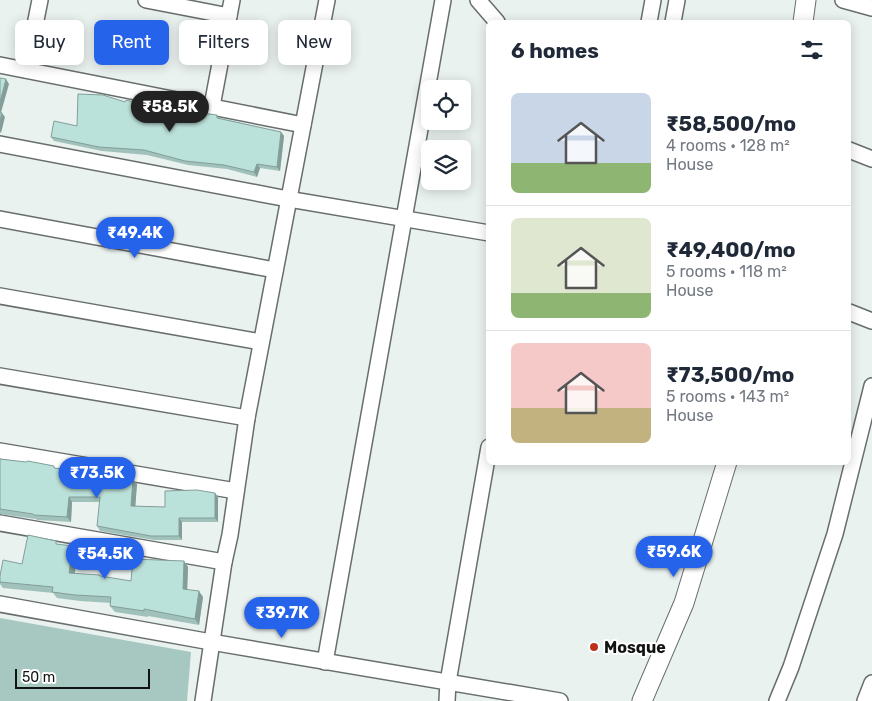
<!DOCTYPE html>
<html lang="en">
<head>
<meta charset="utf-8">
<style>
	:root { --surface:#fff; --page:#f6f6f7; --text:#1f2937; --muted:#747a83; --line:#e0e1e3; --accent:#2563eb }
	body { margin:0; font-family:Rubik,sans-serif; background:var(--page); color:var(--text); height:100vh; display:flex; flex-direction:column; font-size:19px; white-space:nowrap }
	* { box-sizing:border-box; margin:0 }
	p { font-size:16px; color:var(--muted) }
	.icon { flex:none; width:28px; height:28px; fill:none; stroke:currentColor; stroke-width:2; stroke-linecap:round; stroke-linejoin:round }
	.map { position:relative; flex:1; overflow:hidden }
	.side { position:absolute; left:486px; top:20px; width:365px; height:445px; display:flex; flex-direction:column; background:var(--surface); border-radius:8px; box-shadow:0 2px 12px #0003 }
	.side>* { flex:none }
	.hud { position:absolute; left:15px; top:20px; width:396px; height:45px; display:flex; gap:10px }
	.controls { position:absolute; left:421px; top:80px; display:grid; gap:10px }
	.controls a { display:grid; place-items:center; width:50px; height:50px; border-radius:8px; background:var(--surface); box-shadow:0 2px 12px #0003; font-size:25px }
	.scale { position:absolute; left:15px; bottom:12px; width:135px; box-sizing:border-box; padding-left:5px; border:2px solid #111313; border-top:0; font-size:14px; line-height:18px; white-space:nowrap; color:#111313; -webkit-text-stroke:4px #fff; paint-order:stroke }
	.price { position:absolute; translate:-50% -42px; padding:0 11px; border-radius:18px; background:var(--accent); color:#fff; font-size:16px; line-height:32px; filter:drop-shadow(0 1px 2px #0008) }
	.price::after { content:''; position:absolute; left:50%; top:30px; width:15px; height:11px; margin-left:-8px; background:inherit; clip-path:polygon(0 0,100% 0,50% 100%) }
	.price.active { background:#222; color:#fff }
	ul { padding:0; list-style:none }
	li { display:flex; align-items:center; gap:15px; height:125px; padding:0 25px }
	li+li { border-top:1px solid var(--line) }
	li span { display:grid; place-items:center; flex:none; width:140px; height:100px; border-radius:8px; color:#555 }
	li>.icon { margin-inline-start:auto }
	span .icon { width:60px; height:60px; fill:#fffc; stroke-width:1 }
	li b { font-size:21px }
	h2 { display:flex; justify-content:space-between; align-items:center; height:60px; padding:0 25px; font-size:21px }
	.pill { padding:0 18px; border-radius:8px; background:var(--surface); box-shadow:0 2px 12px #0003; font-size:18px; line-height:45px }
	.pill.active { background:var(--accent); color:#fff }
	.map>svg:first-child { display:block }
	.green { fill:#a6c8c1 }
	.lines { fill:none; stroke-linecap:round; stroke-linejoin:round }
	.minor-casing { stroke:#676e6d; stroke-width:18 }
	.tertiary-casing { stroke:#676e6d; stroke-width:21 }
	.minor { stroke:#fff; stroke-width:15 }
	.tertiary { stroke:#fff; stroke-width:19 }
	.wall { fill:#a1c2bb }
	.shaded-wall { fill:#839e99 }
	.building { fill:#bbe2da; stroke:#839e99 }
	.poi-dot { fill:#bd311a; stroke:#fff; stroke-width:2 }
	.labels { text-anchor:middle; stroke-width:4; stroke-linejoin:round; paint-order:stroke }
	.poi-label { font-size:16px; font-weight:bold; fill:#111313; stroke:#fff; text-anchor:start }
</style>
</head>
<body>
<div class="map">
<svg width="872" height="701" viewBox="0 0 872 701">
	<rect width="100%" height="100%" fill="#eaf2f0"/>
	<polygon class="green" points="0,618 191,652 187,701 0,701"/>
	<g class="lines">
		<g class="minor-casing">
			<g id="minor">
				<polyline points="146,0 229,16"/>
				<polyline points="478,0 497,22"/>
				<polyline points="843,0 872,8"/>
				<polyline points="649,22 653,0"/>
				<polyline points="673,22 677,0"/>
				<polyline points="0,65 303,125"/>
				<polyline points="26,70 40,0"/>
				<polyline points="212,106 232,0"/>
				<polyline points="0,144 288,199 489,233"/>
				<polyline points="849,150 872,159"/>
				<polyline points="0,219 275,270"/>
				<polyline points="0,296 261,342"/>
				<polyline points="849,312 872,321"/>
				<polyline points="0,376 247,418"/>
				<polyline points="0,451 236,491"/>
				<polyline points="0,523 224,562"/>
				<polyline points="0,604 211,642 560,701"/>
				<polyline points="325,662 443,0"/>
				<polyline points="203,701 224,562 230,535 247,418 327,0"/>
				<polyline points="447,701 448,682 489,447"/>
				<polyline points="777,701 791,667 835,534 872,386"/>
				<polyline points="865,701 872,683"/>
			</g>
		</g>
		<g class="tertiary-casing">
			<g id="tertiary">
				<polyline points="803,22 806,0"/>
				<polyline points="642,701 684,603 727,462"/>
			</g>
		</g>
		<use href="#minor" class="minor"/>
		<use href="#tertiary" class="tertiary"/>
	</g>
	<g class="wall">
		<polygon points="125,102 142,104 188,111 281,132 284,136 280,171 260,168 257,177 227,169 188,165 147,155 102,151 54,141 51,137 77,126"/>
		<polygon points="0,459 55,468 85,472 88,476 137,484 135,506 165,507 215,493 218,497 218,522 182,522 182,540 154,540 100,531 97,526 100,502 72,502 71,522 37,520 36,519 0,514"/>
		<polygon points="59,544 77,552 75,574 131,581 184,561 188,567 187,589 203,597 199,625 148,616 148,617 115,612 110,606 111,603 80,601 57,598 53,593 3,588 0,584 0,576"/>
	</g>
	<g class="shaded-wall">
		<polygon points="6,79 9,84 0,116 0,102"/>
		<polygon points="2,113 5,117 1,133 0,132 0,121"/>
		<polygon points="281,132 284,136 280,171 277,167"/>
		<polygon points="257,164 260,168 257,177 254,172"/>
		<polygon points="133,479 137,484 135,511 131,506"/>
		<polygon points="215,493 218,497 218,522 215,518"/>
		<polygon points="69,497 72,502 71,522 67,517"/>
		<polygon points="179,518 182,522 182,540 179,536"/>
		<polygon points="73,546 77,552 74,580 69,573"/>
		<polygon points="184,561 188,567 187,595 183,589"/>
		<polygon points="199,591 203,597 199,625 195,619"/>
	</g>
	<g class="building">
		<polygon points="0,78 6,79 0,102"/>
		<polygon points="78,94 103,95 125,102 126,100 142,104 142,102 187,109 186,111 217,115 217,118 281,132 277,167 257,164 254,172 224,165 185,161 144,150 99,147 51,137 54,121 77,126"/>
		<polygon points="0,112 2,113 0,121"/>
		<polygon points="0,459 26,462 28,461 54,466 54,468 85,472 85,475 133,479 131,506 165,507 165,491 197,490 215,493 215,518 179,518 179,536 151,536 97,526 100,497 69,497 67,517 34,515 33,514 0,509"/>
		<polygon points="28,535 56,541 56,544 73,546 69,573 100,575 100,576 131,581 133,559 184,561 183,589 199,591 195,619 144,609 144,611 110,606 111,597 75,595 52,592 53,587 0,582 0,576 3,560 22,564"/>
	</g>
	<circle class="poi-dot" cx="594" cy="647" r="5"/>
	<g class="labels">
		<g class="poi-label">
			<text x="604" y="653">Mosque</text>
		</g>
	</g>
</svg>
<div class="controls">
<a><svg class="icon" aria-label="locate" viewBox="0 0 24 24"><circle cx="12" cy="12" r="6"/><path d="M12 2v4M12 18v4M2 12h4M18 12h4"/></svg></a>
<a><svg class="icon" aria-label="layers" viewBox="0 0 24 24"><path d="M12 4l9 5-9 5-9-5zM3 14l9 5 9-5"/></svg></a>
</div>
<div class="scale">50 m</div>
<b class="price active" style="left:170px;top:133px">₹58.5K</b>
<b class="price" style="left:135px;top:259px">₹49.4K</b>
<b class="price" style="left:97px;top:499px">₹73.5K</b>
<b class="price" style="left:674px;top:578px">₹59.6K</b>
<b class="price" style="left:105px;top:580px">₹54.5K</b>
<b class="price" style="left:282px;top:639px">₹39.7K</b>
<div class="hud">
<a class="pill">Buy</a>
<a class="pill active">Rent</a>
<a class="pill">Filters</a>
<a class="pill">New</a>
</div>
<section class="side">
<h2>6 homes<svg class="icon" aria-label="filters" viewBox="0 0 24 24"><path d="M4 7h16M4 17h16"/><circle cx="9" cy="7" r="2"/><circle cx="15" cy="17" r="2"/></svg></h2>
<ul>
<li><span style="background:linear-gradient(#c9d6e8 70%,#8fb573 0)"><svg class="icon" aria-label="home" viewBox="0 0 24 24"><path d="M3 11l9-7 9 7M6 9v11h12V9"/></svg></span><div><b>₹58,500/mo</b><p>4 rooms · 128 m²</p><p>House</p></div></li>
<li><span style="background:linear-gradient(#dfe7d0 75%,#8fb573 0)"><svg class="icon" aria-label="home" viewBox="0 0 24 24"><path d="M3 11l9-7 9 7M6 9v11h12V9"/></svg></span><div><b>₹49,400/mo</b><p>5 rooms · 118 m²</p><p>House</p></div></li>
<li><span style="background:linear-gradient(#f6c9c9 65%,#c2b280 0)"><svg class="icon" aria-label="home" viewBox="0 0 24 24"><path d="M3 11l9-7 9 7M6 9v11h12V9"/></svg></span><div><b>₹73,500/mo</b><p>5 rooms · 143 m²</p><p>House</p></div></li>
</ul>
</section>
</div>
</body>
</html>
